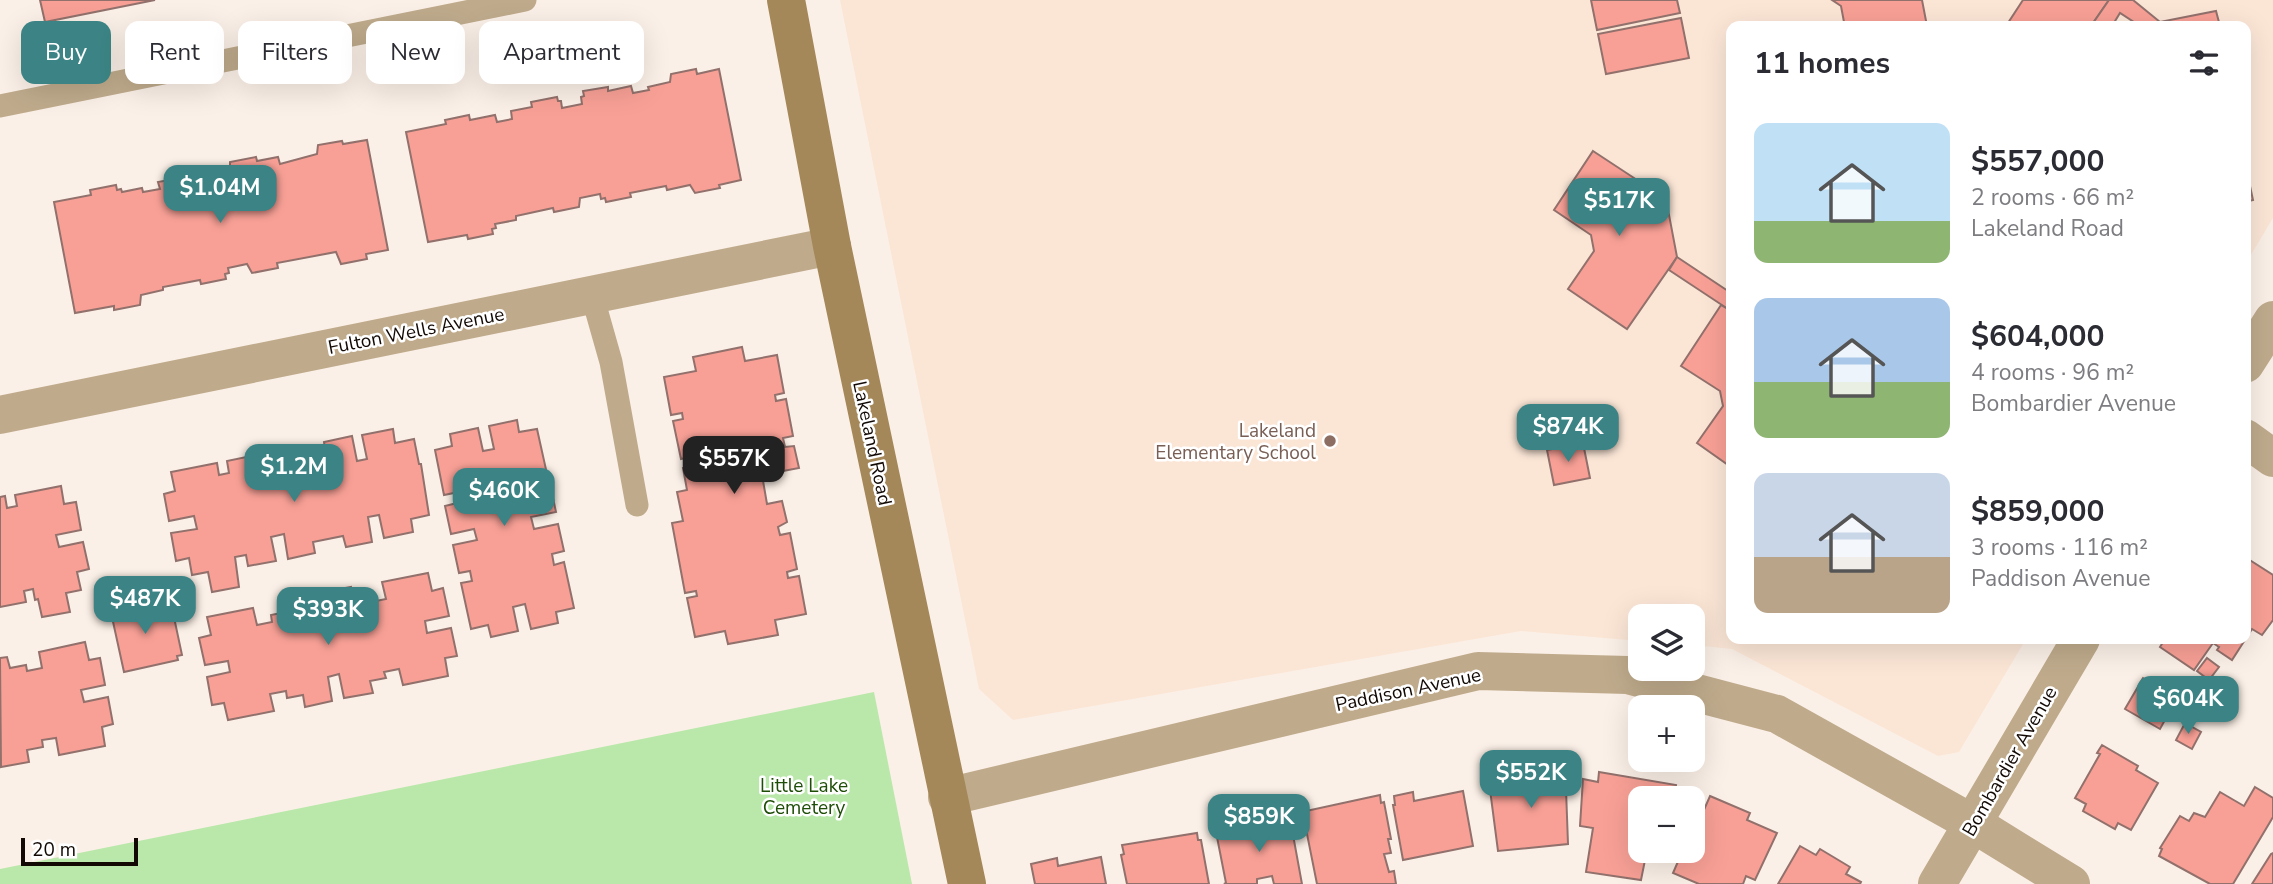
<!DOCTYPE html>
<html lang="en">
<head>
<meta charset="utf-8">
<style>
	:root { --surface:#fff; --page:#f7f7f7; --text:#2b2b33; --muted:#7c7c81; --accent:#3b8384 }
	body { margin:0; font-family:"Nunito Sans",sans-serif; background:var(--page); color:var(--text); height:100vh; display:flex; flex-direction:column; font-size:26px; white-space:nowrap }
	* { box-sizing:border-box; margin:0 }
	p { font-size:23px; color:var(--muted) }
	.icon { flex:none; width:38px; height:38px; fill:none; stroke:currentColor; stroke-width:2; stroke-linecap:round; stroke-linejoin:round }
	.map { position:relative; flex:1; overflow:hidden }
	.side { position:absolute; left:1726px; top:21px; width:525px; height:623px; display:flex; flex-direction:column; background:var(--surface); border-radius:14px; box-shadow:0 7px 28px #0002 }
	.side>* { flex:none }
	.top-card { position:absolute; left:21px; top:21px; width:665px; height:63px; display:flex; gap:14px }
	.tools { position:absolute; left:1628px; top:604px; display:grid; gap:14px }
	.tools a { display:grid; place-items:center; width:77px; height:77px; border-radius:14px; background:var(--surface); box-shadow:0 7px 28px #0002; font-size:35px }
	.scale { position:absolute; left:21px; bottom:18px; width:117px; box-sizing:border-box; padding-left:7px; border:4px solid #120904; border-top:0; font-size:19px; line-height:24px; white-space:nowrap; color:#120904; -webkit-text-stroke:5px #fff; paint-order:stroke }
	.price { position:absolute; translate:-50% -60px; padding:0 16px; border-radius:14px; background:var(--accent); color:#fff; font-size:23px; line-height:46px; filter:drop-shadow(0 2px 4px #0008) }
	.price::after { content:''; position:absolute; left:50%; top:42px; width:21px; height:16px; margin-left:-10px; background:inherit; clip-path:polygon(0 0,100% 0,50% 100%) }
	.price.selected { background:#222; color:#fff }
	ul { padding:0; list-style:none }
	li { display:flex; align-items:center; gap:21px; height:175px; padding:0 28px }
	li span { display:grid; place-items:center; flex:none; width:196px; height:140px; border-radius:14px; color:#555 }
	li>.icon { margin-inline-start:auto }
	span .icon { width:84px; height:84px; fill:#fffc; stroke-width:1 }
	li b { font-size:30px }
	h2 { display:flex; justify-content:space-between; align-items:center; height:84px; padding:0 28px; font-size:30px }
	.pill { padding:0 24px; border-radius:14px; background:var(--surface); box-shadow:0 7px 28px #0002; font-size:24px; line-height:63px }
	.pill.selected { background:var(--accent); color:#fff }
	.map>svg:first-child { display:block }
	.built { fill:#fbe6d6 }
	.green { fill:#b9e8aa }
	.building { fill:#f8a096; stroke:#92716c; stroke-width:2 }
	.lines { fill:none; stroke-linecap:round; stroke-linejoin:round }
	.lane { stroke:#bfab8c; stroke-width:23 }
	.street { stroke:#bfab8c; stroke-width:38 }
	.secondary { stroke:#a58859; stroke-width:38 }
	.education-dot { fill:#8d6e63; stroke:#fff; stroke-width:2.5 }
	.labels { text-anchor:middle; stroke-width:5; stroke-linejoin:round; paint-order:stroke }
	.street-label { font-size:19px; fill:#120904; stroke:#fff }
	.education-label { font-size:19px; fill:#785e54; stroke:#fff; text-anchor:end }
	.park-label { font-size:19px; fill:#1e4d07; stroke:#fff }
</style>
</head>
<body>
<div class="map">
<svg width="2273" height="884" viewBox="0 0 2273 884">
	<rect width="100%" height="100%" fill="#fbf0e7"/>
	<polygon class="built" points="840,0 2273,0 2273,218 2245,265 2245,26 1731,26 1731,639 2026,639 1959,752 1938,756 1732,649 1692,645 1692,616 1640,616 1640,641 1521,631 1013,720 979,689"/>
	<polygon class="green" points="874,692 912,884 0,884 0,869"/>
	<g class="building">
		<polygon points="40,0 155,0 45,22"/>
		<polygon points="1591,0 1677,0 1680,13 1597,30"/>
		<polygon points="1832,0 1922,0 1927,26 1841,26 1844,22 1841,6"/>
		<polygon points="2023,0 2109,0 2091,26 2013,26 2008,23"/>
		<polygon points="2109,0 2133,0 2160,22 2216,11 2220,26 2140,26 2120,13 2112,26 2091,26"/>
		<polygon points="1681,18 1689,58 1606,74 1598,34"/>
		<polygon points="696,69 697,74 719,69 741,180 719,185 720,188 695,193 690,185 667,190 666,186 630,193 631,197 606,202 605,198 601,199 600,194 580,198 579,207 554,212 553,208 516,216 516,220 495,224 496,228 492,229 493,234 468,239 467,235 428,242 406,132 446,124 445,120 469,115 470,120 495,115 497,122 512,119 511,111 532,107 531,102 557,97 558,101 561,101 562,108 582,104 581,97 584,96 583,91 608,87 608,91 631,86 633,93 649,90 648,87 670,82 671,74"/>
		<polygon points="367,140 388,250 366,254 367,259 341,264 336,252 277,263 278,268 252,273 247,264 228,268 229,273 225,274 226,279 201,284 200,280 163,287 163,290 141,295 140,305 114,310 114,306 75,313 54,202 91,195 90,190 116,185 117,190 121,189 122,192 142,188 143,192 160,189 158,182 180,178 179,173 203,168 204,172 208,171 210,179 230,176 230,162 256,157 257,161 278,157 280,164 317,154 318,145 342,141 343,144"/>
		<polygon points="1593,151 1666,199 1677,257 1627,329 1568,289 1594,251 1591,235 1554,210"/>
		<polygon points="2245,186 2250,186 2253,200 2245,202"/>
		<polygon points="1677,257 1731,293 1731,311 1669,270"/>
		<polygon points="1721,305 1731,311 1731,467 1697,443 1723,406 1720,391 1681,366"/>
		<polygon points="742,347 745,361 777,355 784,393 775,395 776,401 786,399 793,436 783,438 785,447 794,446 799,468 762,475 767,504 782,501 787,522 778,527 780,535 790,533 797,569 787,572 788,578 799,576 806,614 775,620 778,635 728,644 725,631 695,637 687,598 697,596 696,591 685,593 672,523 683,521 677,492 687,490 683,468 692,466 690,457 681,459 673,421 683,419 682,413 671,415 664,377 696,371 693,357"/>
		<polygon points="517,420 519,432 537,429 547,474 535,477 538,487 550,484 556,512 531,517 534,529 558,524 564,551 552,554 554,565 564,562 574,608 556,612 558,623 531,629 525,604 513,607 518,631 491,637 488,625 471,629 461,583 472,581 470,571 459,573 453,545 477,540 474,529 451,534 445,506 457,503 454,493 444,495 435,450 452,446 450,434 478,428 483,451 494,449 489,426"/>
		<polygon points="393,429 395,443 414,439 419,464 421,464 429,515 411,519 413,532 384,538 379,515 368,517 372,542 346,547 343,536 313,542 315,553 288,559 284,534 271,537 276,561 248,566 246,555 235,557 239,587 212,592 208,572 192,575 189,558 176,561 171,533 197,529 194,516 169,521 164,494 175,491 171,472 217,463 219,475 229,473 227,461 256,455 260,479 271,477 267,453 294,447 297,461 326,455 324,442 352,436 357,461 367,459 362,435"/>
		<polygon points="1583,443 1590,478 1554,485 1547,450"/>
		<polygon points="61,486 64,504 76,502 81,530 56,535 59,547 83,542 89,569 77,572 81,590 66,593 70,612 42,617 38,599 35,600 33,589 24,591 26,602 0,607 0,497 5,496 7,508 17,506 15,495"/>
		<polygon points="2245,557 2273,575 2273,620 2262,635 2252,629 2232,660 2217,650 2219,647 2213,643 2194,670 2160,647 2165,639 2245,639"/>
		<polygon points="428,573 432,591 443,588 449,616 425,621 427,633 451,628 457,656 445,658 448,676 403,685 399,669 384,672 386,678 370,681 373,693 344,698 339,674 328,677 332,701 305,707 303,695 287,698 286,691 270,694 274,711 228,720 224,703 212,705 207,677 230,672 228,661 205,665 199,638 211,635 207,617 253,608 257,625 272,622 271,615 286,612 284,601 312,595 317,619 329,617 324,592 351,587 354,599 370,596 371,602 386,599 382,582"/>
		<polygon points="129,599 130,604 133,603 135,613 167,606 167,609 172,608 182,655 177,656 178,660 124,672 110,608 114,607 113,602"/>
		<polygon points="85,642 89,660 100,658 105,685 81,690 84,702 108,697 113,724 102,727 105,746 59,755 56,738 42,740 43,747 27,750 29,762 1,767 0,658 7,657 10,668 26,665 27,671 42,668 39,652"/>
		<polygon points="2207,658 2219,667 2209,680 2197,671"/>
		<polygon points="2143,678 2177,698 2160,729 2125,709"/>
		<polygon points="2185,723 2201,732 2192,749 2176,740"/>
		<polygon points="2102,745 2138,766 2136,770 2158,783 2131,830 2118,823 2115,829 2083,811 2086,804 2075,798 2100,754 2097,753"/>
		<polygon points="1565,762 1568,844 1498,851 1489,782 1532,779 1531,769"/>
		<polygon points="1599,772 1676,785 1675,791 1678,792 1677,798 1640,798 1640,850 1647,850 1641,880 1586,872 1593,828 1580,826 1583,779 1598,782"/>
		<polygon points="2255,787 2273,798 2273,817 2233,884 2210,884 2159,856 2162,849 2160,848 2180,816 2189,821 2194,813 2205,817 2220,792 2244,806"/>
		<polygon points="1463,791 1473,846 1403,860 1393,805 1395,805 1394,796 1413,792 1414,801"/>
		<polygon points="1380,795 1381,803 1384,802 1391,839 1388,839 1391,853 1384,854 1389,872 1394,871 1396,884 1317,884 1304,819 1307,818 1306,811"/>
		<polygon points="1710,796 1750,813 1747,820 1777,833 1755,880 1746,876 1743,884 1699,884 1673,873 1683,850 1692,850 1692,837"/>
		<polygon points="1270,821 1272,827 1291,824 1302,884 1274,884 1272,876 1257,879 1257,884 1224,884 1226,883 1216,832"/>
		<polygon points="1197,833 1198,840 1201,840 1209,884 1127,884 1121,855 1124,854 1122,845"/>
		<polygon points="1800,846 1816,855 1820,849 1850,867 1846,874 1861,882 1860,884 1778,884"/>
		<polygon points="2273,853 2273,884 2252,884 2271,854"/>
		<polygon points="1101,857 1106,884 1035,884 1031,864 1057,858 1058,866"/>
	</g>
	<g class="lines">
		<g class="lane">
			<polyline points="0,106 525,0"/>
			<polyline points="592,295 611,362 637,505"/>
		</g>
		<g class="street">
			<polyline points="2245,364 2273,320"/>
			<polyline points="0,415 832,246"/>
			<polyline points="2245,438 2273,458"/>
			<polyline points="947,797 1478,671 1628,675 1777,714 1972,823 2071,884"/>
			<polyline points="1937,884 2081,639"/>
		</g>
		<polyline class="secondary" points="786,0 832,246 967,884"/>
	</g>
	<circle class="education-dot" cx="1330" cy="441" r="7"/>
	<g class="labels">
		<g class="street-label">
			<text transform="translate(416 330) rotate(-11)" y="7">Fulton Wells Avenue</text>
			<text transform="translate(873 443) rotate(78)" y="7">Lakeland Road</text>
			<text transform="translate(1408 689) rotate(-12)" y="7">Paddison Avenue</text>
			<text transform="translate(2009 761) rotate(-60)" y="7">Bombardier Avenue</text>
		</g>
		<g class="education-label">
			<text x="1316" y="437">Lakeland<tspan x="1316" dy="22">Elementary School</tspan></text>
		</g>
		<g class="park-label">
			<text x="804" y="792">Little Lake<tspan x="804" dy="22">Cemetery</tspan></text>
		</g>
	</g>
</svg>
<div class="tools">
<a><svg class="icon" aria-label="layers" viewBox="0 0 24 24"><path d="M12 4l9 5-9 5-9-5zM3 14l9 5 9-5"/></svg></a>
<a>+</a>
<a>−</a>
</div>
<div class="scale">20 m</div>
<b class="price" style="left:220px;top:225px">$1.04M</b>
<b class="price" style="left:1619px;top:238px">$517K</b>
<b class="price" style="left:1568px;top:464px">$874K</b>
<b class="price selected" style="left:734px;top:496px">$557K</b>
<b class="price" style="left:294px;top:504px">$1.2M</b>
<b class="price" style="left:504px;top:528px">$460K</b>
<b class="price" style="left:145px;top:636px">$487K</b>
<b class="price" style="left:328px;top:647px">$393K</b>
<b class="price" style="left:2188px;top:736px">$604K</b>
<b class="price" style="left:1531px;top:810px">$552K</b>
<b class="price" style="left:1259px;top:854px">$859K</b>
<div class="top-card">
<a class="pill selected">Buy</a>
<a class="pill">Rent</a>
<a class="pill">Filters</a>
<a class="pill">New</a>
<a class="pill">Apartment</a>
</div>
<section class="side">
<h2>11 homes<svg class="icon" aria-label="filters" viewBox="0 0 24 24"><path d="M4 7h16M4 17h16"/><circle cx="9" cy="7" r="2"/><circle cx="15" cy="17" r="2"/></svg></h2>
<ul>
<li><span style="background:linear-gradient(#bfe0f5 70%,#8fb573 0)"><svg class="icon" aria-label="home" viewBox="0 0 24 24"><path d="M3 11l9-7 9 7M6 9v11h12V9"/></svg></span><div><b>$557,000</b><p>2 rooms · 66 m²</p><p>Lakeland Road</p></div></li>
<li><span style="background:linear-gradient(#a9c7e8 60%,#8fb573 0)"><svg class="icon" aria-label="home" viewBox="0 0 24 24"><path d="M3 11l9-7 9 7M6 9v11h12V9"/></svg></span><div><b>$604,000</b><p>4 rooms · 96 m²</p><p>Bombardier Avenue</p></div></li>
<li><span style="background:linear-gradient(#c9d6e8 60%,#b9a48a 0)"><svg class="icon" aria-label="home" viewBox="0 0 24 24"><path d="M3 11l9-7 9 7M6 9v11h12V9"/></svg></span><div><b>$859,000</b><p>3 rooms · 116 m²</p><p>Paddison Avenue</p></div></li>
</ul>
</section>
</div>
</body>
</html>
